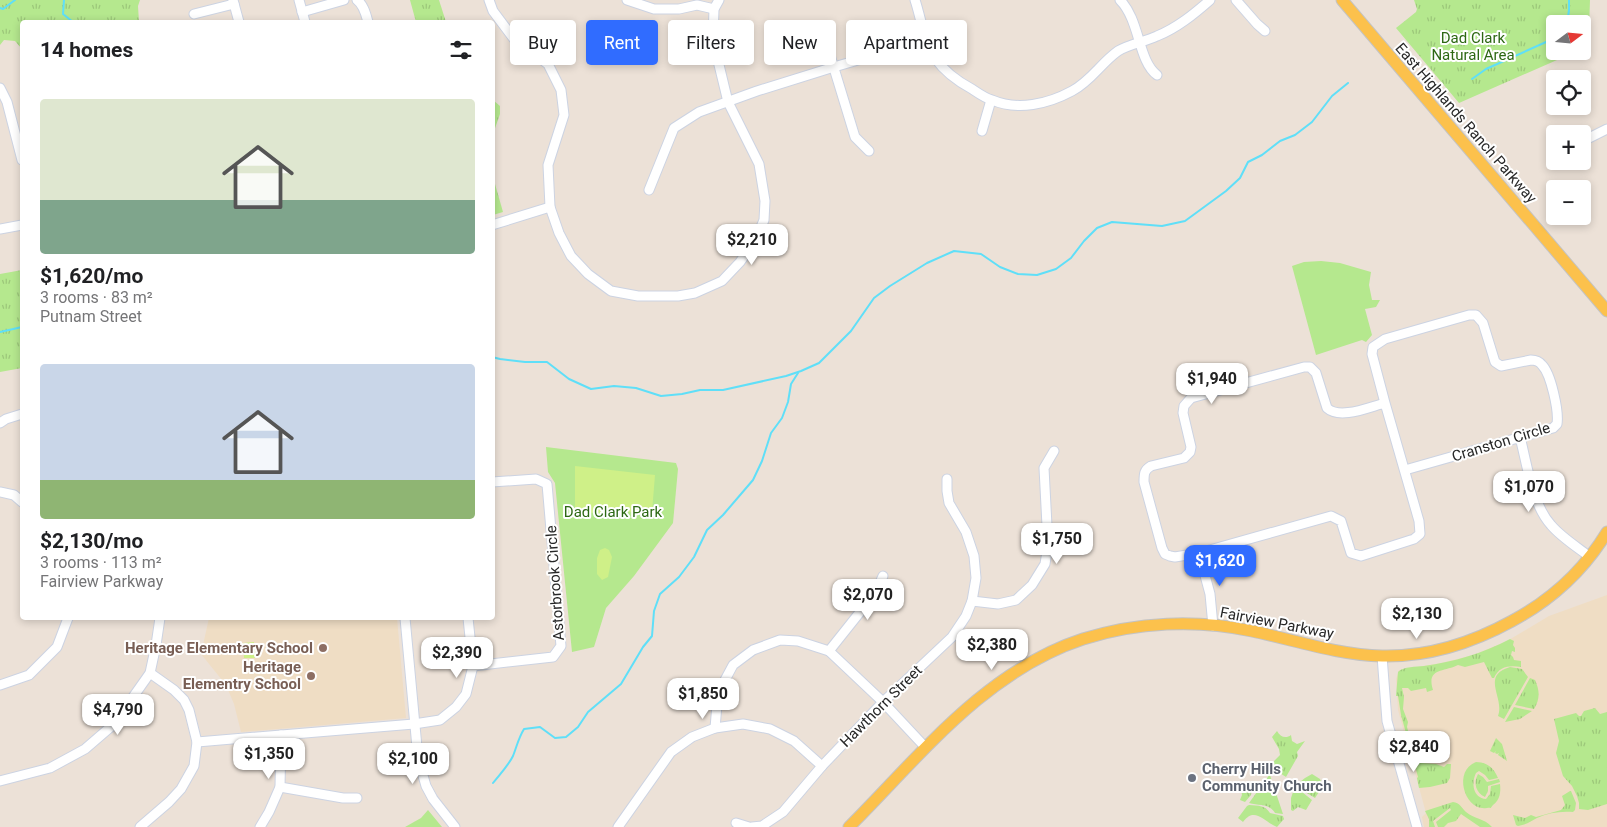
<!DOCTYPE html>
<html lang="en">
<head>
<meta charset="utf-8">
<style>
	:root { --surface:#fff; --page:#f6f6f6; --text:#202124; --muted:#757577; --accent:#306cff }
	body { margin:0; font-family:Roboto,sans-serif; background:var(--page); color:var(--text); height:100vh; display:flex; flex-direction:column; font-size:19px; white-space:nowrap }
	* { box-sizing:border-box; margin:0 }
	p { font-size:16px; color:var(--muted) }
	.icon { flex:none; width:28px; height:28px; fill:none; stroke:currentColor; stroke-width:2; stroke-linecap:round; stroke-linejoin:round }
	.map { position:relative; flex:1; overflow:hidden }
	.drawer { position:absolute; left:20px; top:20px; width:475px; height:600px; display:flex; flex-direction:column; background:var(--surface); border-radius:5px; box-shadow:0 2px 8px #0003 }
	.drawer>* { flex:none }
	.hud { position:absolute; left:510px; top:20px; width:475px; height:45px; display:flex; gap:10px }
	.needle { width:32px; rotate:74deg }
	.buttons { position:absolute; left:1546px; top:15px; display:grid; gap:10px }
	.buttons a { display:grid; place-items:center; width:45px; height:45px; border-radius:5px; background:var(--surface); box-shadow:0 2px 8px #0003; font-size:25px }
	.price { position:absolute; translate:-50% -42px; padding:0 11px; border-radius:10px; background:#fff; color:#222; font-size:16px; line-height:32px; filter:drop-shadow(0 1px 2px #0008) }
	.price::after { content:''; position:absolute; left:50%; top:30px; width:15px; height:11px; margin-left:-8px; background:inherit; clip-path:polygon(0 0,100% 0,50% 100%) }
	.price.selected { background:var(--accent); color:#fff }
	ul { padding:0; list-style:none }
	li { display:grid; align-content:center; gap:10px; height:265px; padding:0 20px }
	li span { display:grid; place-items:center; height:155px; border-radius:5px; color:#555 }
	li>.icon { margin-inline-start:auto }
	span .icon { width:90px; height:90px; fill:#fffc; stroke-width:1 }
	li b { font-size:21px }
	h2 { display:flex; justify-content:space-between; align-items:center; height:60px; padding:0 20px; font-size:21px }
	.chip { padding:0 18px; border-radius:5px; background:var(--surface); box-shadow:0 2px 8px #0003; font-size:18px; line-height:45px }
	.chip.selected { background:var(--accent); color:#fff }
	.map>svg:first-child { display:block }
	.education { fill:#efddc4 }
	.grass { fill:url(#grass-tufts) }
	.park { fill:#b5e88e }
	.pitch { fill:#cff088 }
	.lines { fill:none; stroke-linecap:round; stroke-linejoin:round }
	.stream { stroke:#5fdff8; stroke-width:2 }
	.minor-casing { stroke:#ccd3e2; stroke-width:11 }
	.major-casing { stroke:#c3c3c3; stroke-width:13 }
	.minor { stroke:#fff; stroke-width:9 }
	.major { stroke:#fcc14c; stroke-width:11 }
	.education-dot { fill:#8d6e63; stroke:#fff; stroke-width:2 }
	.worship-dot { fill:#6b7280; stroke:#fff; stroke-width:2 }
	.labels { text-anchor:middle; stroke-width:4; stroke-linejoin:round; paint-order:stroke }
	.park-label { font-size:15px; fill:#2d6813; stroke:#fff }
	.street-label { font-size:15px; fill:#272727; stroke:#fff }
	.education-label { font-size:15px; font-weight:bold; fill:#785e54; stroke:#fff; text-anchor:end }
	.worship-label { font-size:15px; font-weight:bold; fill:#5b616d; stroke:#fff; text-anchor:start }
</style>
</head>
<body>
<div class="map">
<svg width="1607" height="827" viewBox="0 0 1607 827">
	<defs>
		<pattern id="grass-tufts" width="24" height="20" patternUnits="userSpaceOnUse" patternTransform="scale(1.25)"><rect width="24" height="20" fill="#b5e88e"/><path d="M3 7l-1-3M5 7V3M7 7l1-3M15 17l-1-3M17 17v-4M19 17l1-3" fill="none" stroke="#9cc77a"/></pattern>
	</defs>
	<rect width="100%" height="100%" fill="#ece1d7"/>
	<g class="education">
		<polygon points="1607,595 1607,827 1424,827 1422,817 1426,813 1398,710 1396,679 1399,670 1441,663 1473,655 1507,641 1549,616"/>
		<polygon points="209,618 397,618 406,718 241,732 234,704 226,685 201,654"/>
	</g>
	<g class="grass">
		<polygon points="0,0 140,0 138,6 139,22 22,22 22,49 15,41 4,40 0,45"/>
		<polygon points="410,0 439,0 446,22 416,22"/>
		<polygon points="1414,0 1590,0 1589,29 1583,44 1582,24 1555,24 1555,51 1576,51 1573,53 1459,103 1396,28 1416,12 1417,9"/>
		<polygon points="493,100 500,106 500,114 493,134"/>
		<polygon points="493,177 503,212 493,215 492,215"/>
		<polygon points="22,270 22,368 0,372 0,274"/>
		<path d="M1510,639L1514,641L1513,645L1515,648V652L1512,651L1511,655L1513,657L1514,660L1521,661V667C1510,665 1499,666 1494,678H1492L1484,662L1465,667L1458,665C1444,672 1426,668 1433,690L1427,692L1426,688L1411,691L1408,688H1402L1404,697L1403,709L1408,722L1407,727L1415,757L1421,756L1422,763L1436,764L1444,767L1447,764H1451L1450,778L1447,783L1430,787L1419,788L1417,778L1418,777L1401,715L1398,696H1396L1398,672C1404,666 1416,667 1424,666C1453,662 1484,653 1510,639Z"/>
		<path d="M1510,667L1522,669L1528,677L1504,719L1498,716C1505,698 1480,676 1510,667Z"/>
		<path d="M1530,678L1535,680C1540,691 1540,699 1534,709L1515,705Z"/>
		<polygon points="1514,707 1532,711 1520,719 1505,722"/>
		<polygon points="1595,708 1600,714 1607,712 1607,804 1588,810 1579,809 1579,803 1577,796 1572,786 1563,776 1556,753 1559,741 1554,719 1576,713 1579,716 1581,716 1584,711"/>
		<path d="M1277,731C1280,737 1286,739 1291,735L1292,741L1297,744L1305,741L1297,752L1298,756L1286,777L1272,768L1274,761L1280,755L1279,749L1272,737Z"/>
		<polygon points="1496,738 1502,744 1507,761 1498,755 1499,753 1497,754 1495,753 1496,751 1494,753 1490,751"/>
		<path d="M1476,762C1487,762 1494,768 1498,778L1489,780L1485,775L1479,771L1476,773C1471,783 1473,798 1486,799L1490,794L1491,786L1500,784C1501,792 1500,800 1493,805C1489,810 1492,807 1487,808C1465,812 1452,771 1476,762Z"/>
		<path d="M1270,774V775L1283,814L1275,813C1269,803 1259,806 1249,803Z"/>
		<polygon points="1312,774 1320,779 1323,786 1315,798 1297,787 1296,785 1305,778"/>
		<path d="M1478,774L1483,777L1487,782L1499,779L1500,782L1488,786V791L1485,797C1476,793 1473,783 1478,774Z"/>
		<polygon points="1245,782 1250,785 1253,783 1251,795 1245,802 1240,800 1242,795 1241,789"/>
		<polygon points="1297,788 1312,800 1306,810 1298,807 1293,811 1291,810 1291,798 1294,789"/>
		<path d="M1570,791H1571L1576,803L1575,810L1573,812C1560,811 1548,813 1537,818C1531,821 1526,825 1518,826L1516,825L1513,815L1525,818L1531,815L1536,817L1561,810L1565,805L1562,796Z"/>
		<path d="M1453,802C1460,803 1461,807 1466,812C1474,819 1484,818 1492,827H1480L1461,814L1456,821L1448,823L1444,827H1438L1436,822L1451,810L1450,808L1433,821L1435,827H1429V819L1425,811Z"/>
		<path d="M1249,805C1259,806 1265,805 1270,813L1283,816L1284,819L1277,827C1264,822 1255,806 1243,822L1238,818L1247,806Z"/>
		<polygon points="428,810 442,827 405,827 421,818"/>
	</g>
	<g class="park">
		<polygon points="1321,261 1340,263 1371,272 1369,285 1372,300 1380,300 1376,307 1365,309 1372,335 1366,342 1362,340 1316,355 1292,266 1304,262"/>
		<polygon points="546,447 676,463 678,469 673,523 634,576 606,608 594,647 572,652 555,483 548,472"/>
	</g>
	<g class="pitch">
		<polygon points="575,466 655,475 652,512 575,513"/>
		<polygon points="605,548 609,550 612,557 608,577 602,580 597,574 597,558 600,550"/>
		<polygon points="254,642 255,658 244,658 243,643"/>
	</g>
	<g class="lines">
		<g class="stream">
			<polyline points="64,0 63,14 73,22"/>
			<polyline points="0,8 3,9 15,0"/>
			<polyline points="1567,24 1569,10 1569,0"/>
			<polyline points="1472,79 1486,69 1555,38"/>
			<polyline points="0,332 22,327"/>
			<polyline points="492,357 500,359 525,362 547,362 569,379 591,389 614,386 636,388 661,396 682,394 700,390 723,390 786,376 801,371 819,363 851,331 874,298 890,286 927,263 954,251 981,254 1000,267 1018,274 1037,275 1056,269 1071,258 1084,241 1097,228 1112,222 1162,226 1185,221 1226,191 1240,178 1248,162 1262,155 1280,141 1295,135 1312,122 1332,96 1348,83"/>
			<path d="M493,783C500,774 508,766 513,756C517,746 518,739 524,729L540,727L555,738L566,737L578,727L588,712L621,684L643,647L652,636L654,611L660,594L679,577L694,557L707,530L723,515L753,480L762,461L771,433L782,418L788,402L791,384L798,373"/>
		</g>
		<g class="minor-casing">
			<g id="minor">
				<polyline points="233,0 239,22"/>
				<polyline points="299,0 305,22"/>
				<path d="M357,0C364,5 366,15 368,22"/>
				<polyline points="489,0 493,11 514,39 548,64 561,90 564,115 548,165 550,207 559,233 571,256 588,274 611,291 638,296 678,296 695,293 722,281 740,262 756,239 764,220 765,201 759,164 728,102 713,40 714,9 719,0"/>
				<polyline points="627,0 654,9 679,9 697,5 714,9"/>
				<path d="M915,0C921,18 924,42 935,58C944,71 957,81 972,89C978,93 985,98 992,100C1018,111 1048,104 1072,91C1091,81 1101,63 1118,51C1130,44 1144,42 1157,36C1177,28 1194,14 1210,0"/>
				<path d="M1120,0C1140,20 1138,61 1157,75"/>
				<polyline points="1236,0 1257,24 1265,31"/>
				<polyline points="302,12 344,0"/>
				<polyline points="194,14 234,4"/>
				<polyline points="820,29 826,42 855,137 869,151"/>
				<polyline points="0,88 7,102 22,160"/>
				<polyline points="982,131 991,100"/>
				<polyline points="1582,138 1589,138 1607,129"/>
				<polyline points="649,190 674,128 699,112 757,91 834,67 927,40"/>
				<polyline points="492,225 550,207"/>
				<polyline points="0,229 22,225"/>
				<path d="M1385,403C1369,407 1340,420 1327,408L1316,373L1310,367H1304L1191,398L1184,406L1183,413L1191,447L1190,452L1184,458L1151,466C1144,470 1144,474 1144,482L1162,548L1165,554L1170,556L1175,557L1199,553L1331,516L1341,521L1351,553L1361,556L1414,539L1420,534L1419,521L1385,403L1372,354L1373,347L1385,339L1469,315H1476L1483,323L1495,362L1501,366L1531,360C1536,360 1539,361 1542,365C1551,374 1559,411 1557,424L1553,428L1405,470"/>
				<polyline points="0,423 6,419 22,414"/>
				<path d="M1520,437C1527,464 1532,504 1551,525C1561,537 1577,547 1590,557"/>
				<polyline points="0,492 14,495 22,502"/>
				<polyline points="1199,553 1210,594 1213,626"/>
				<polyline points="972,601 998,604 1016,600 1032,585 1045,564 1048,545 1044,468 1054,451"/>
				<polyline points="405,618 418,758 426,786 433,799 455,827"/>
				<polyline points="829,651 876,592 883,576"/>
				<polyline points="1382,656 1387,721 1417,827"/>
				<polyline points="473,666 553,657 561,646 547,484 536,479 492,482"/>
				<polyline points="0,685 29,675 57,647 68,618"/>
				<polyline points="715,728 718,693 733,665 753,650 780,640 798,641 829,651 883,702 926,748"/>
				<polyline points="197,742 414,724 440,720 456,707 466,694 473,666 468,618"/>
				<polyline points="0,781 50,768 85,749 114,724 150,673 156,645 160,618"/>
				<polyline points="280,787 343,798 357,798"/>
				<polyline points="736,823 749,827"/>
				<polyline points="140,827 169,802 181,789 194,766 197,742 189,710 184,700 174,690 150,673"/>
				<polyline points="260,827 269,812 280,787 281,735"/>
				<polyline points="618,827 671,752 692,737 715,728 743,724 770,729 794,741 822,766"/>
				<polyline points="752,827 762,826 783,812 822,766 883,702 952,637 966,616 972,601 976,578 974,556 966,532 949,503 947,491 947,479"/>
			</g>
		</g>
		<g class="major-casing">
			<g id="major">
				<polyline points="1342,0 1607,311"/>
				<path d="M849,827C919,757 985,671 1083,639C1137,622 1196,619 1252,631C1295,640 1338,655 1382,656C1428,657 1472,643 1512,621C1551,600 1584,570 1607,532"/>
			</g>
		</g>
		<use href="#minor" class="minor"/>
		<use href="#major" class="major"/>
	</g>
	<g class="education-dot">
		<circle cx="323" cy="648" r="5"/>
		<circle cx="311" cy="676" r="5"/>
	</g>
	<circle class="worship-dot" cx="1192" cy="778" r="5"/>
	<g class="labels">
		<g class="park-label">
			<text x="1473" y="43">Dad Clark<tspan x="1473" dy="17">Natural Area</tspan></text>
			<text x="613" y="517">Dad Clark Park</text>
		</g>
		<g class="street-label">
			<text transform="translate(1466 123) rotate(49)" y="5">East Highlands Ranch Parkway</text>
			<text transform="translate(1501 442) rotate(-17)" y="5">Cranston Circle</text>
			<text transform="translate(555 583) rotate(-94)" y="5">Astorbrook Circle</text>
			<text transform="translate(1277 623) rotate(11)" y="5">Fairview Parkway</text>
			<text transform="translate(881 706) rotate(-45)" y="5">Hawthorn Street</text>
		</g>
		<g class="education-label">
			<text x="313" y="653">Heritage Elementary School</text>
			<text x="301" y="672">Heritage<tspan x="301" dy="17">Elementry School</tspan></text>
		</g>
		<g class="worship-label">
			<text x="1202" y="774">Cherry Hills<tspan x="1202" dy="17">Community Church</tspan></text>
		</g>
	</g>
</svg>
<div class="buttons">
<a><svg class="needle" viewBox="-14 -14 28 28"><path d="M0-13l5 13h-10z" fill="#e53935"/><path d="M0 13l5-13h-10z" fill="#757577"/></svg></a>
<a><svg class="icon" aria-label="locate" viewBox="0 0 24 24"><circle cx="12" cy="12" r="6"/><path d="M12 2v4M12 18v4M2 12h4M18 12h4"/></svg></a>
<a>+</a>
<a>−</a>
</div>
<b class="price" style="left:752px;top:266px">$2,210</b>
<b class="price" style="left:1212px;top:405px">$1,940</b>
<b class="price" style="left:1529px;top:513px">$1,070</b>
<b class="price" style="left:1057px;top:565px">$1,750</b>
<b class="price selected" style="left:1220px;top:587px">$1,620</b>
<b class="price" style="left:868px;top:621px">$2,070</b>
<b class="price" style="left:1417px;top:640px">$2,130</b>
<b class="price" style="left:992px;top:671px">$2,380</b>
<b class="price" style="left:457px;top:679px">$2,390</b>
<b class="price" style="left:703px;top:720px">$1,850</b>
<b class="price" style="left:118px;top:736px">$4,790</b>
<b class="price" style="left:1414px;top:773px">$2,840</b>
<b class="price" style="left:269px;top:780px">$1,350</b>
<b class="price" style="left:413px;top:785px">$2,100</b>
<div class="hud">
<a class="chip">Buy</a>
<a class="chip selected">Rent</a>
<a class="chip">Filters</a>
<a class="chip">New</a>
<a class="chip">Apartment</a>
</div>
<section class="drawer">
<h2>14 homes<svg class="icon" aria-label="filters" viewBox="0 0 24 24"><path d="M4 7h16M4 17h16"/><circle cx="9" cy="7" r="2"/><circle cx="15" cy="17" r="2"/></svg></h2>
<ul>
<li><span style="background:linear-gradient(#dfe7d0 65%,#7fa58c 0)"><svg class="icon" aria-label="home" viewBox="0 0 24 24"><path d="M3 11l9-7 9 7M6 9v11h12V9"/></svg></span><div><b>$1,620/mo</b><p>3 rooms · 83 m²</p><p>Putnam Street</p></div></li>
<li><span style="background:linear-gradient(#c9d6e8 75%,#8fb573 0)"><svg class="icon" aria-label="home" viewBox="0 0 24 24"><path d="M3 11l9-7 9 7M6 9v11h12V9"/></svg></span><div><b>$2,130/mo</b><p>3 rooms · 113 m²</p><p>Fairview Parkway</p></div></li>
</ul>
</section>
</div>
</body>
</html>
